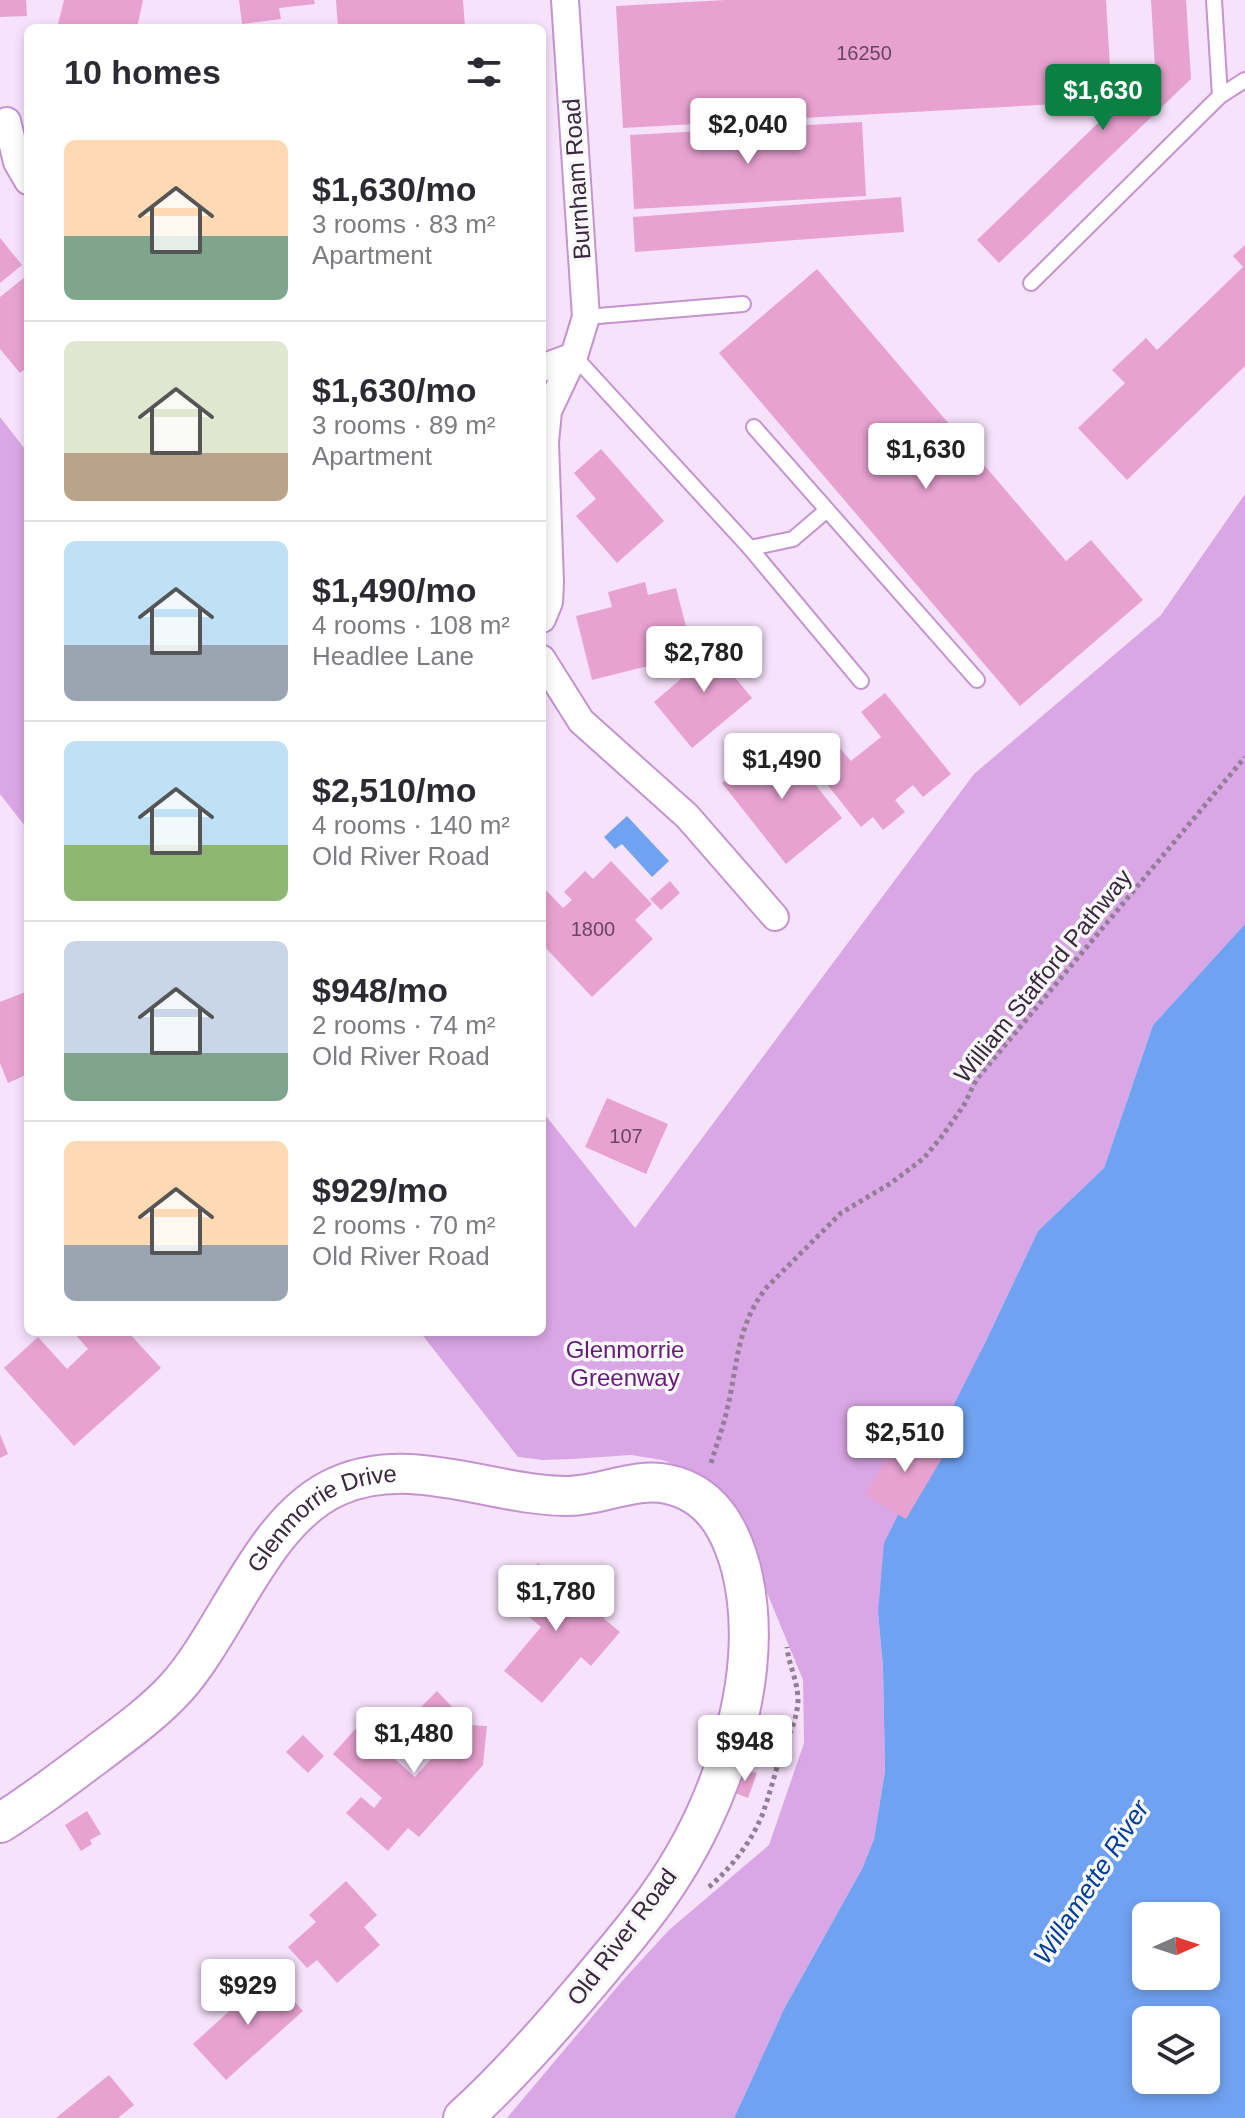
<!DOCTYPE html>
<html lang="en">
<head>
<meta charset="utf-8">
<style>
	:root { --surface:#fff; --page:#f7f7f7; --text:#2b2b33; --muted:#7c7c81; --line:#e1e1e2; --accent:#0b8043 }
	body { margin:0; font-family:Helvetica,sans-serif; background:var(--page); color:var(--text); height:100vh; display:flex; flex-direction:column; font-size:30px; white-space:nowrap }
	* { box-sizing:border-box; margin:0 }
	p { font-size:26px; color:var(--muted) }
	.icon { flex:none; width:44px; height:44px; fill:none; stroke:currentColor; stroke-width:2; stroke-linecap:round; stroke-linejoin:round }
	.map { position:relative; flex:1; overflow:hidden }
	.drawer { position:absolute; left:24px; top:24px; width:522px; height:1312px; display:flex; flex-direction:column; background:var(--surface); border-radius:12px; box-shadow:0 4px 12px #0003 }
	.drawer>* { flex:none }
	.needle { width:52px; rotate:87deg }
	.tools { position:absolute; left:1132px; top:1902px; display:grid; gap:16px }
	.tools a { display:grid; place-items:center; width:88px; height:88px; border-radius:12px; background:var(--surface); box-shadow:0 4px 12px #0003; font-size:40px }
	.price { position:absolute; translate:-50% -68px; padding:0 18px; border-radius:8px; background:#fff; color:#222; font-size:26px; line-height:52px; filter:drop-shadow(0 2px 4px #0008) }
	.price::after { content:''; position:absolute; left:50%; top:48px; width:24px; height:18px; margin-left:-12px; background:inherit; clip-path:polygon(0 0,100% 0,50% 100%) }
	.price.on { background:var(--accent); color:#fff }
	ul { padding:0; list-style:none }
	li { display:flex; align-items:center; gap:24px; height:200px; padding:0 40px }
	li+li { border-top:2px solid var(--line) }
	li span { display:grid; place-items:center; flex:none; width:224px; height:160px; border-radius:12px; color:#555 }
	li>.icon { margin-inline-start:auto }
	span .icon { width:96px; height:96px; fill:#fffc; stroke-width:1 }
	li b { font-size:34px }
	h2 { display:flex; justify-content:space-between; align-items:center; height:96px; padding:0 40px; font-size:34px }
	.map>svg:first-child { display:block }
	.green { fill:#d9a7e5 }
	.water { fill:#70a2f2; fill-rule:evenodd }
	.building { fill:#e8a2d1 }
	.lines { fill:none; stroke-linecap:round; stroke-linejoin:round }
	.lane-casing { stroke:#c493d0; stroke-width:18 }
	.street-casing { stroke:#c493d0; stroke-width:30 }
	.secondary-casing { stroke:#c493d0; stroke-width:42 }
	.path { stroke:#937e97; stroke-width:5; stroke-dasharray:4 4; stroke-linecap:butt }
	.lane { stroke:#fff; stroke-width:14 }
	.street { stroke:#fff; stroke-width:26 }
	.secondary { stroke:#fff; stroke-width:38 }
	.labels { text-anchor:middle; stroke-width:7; stroke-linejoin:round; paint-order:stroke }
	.number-label { font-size:20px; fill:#664664 }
	.street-label { font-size:24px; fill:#3b273f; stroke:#f8f8f8 }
	.park-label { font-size:24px; fill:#681a79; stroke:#f8f8f8 }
	.water-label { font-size:26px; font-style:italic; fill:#003e99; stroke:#f8f8f8 }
</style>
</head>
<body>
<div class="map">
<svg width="1245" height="2118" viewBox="0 0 1245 2118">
	<rect width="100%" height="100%" fill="#f7e2fc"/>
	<g class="green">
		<polygon points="0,417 28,453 28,830 0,794"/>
		<polygon points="1245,494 1245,924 1153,1025 1104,1168 1038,1231 984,1345 878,1613 883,1667 885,1771 874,1839 862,1869 785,2007 734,2118 507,2118 623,1980 669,1930 769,1845 804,1743 803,1680 756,1566 729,1516 694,1472 662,1460 631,1455 572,1459 543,1460 518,1457 420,1332 542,1332 542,1111 635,1228 974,774 1161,615"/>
	</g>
	<g class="water">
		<polygon points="627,816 669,861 652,877 622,844 615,849 604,837"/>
		<path d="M1245,924V2118H734L785,2007L862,1869L874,1839L885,1771L883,1667L878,1613L884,1543L984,1345L1038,1231L1104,1168L1153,1025ZM1146,1916H1206V1976H1146ZM1146,2020H1206V2080H1146Z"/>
	</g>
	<g class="building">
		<polygon points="0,0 26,0 27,16 0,17"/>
		<polygon points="64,0 143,0 137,28 57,28"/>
		<polygon points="239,0 314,0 315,4 279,8 281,19 242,24"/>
		<polygon points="336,0 463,0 465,28 338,28"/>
		<polygon points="725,0 1106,0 1112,101 623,128 616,6"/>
		<polygon points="1151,0 1186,0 1191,79 999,263 977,240 1155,68"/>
		<polygon points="862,122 866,196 634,209 630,135"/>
		<polygon points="901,197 904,232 635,252 633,217"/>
		<polygon points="0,238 22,265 0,283"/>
		<polygon points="1245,245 1245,366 1127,480 1078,428 1125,383 1112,370 1146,338 1157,350 1243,267 1233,256"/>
		<polygon points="817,269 1066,561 1091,540 1143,600 1020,706 719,353"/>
		<polygon points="25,277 28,281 28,367 20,373 0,349 0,297"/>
		<polygon points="601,449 664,521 617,563 576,516 596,499 574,473"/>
		<polygon points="645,582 648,595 676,588 688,634 655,643 660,663 592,680 576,616 612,607 608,592"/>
		<polygon points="711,638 738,670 732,674 752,698 692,748 654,702 689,672 681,663"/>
		<polygon points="885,693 951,774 923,797 913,785 895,800 905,812 883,830 873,817 861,827 807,759 832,739 851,761 881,737 861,712"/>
		<polygon points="778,738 842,818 786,864 722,783"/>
		<polygon points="611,861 652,904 635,920 653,939 592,997 542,944 542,886 563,908 572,900 564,892 585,871 593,879"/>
		<polygon points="670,881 680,893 661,910 650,899"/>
		<polygon points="28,991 28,1074 8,1083 0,1063 0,1002"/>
		<polygon points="607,1098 668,1124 646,1174 585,1147"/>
		<polygon points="73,1332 128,1332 161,1368 74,1446 4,1368 38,1337 67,1369 88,1349"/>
		<polygon points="904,1429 945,1453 906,1519 865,1495"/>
		<polygon points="0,1434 8,1454 0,1458"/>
		<polygon points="538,1563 620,1632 591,1666 581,1657 542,1703 504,1671 541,1627 508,1599"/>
		<polygon points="437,1691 469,1725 487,1726 483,1765 419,1837 408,1828 388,1851 346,1813 361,1797 374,1808 382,1798 333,1754 358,1726 415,1777 439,1750 439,1736 416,1712"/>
		<polygon points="303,1735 324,1756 308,1773 286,1752"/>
		<polygon points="741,1768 757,1773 748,1798 732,1792"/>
		<polygon points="87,1811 101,1834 90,1840 92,1844 81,1851 65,1825"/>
		<polygon points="346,1881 377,1915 364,1927 380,1945 337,1983 317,1960 307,1968 288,1947 316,1922 309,1915"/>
		<polygon points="270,1974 303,2011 226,2080 193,2044"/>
		<polygon points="109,2075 134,2105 118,2118 56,2118"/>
	</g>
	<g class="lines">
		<g class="lane-casing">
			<g id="lane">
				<polyline points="1214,0 1220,96"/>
				<polyline points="1031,283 1220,96 1245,80"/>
				<polyline points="586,317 743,304"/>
				<polyline points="574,356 750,548 793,539 827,510"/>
				<polyline points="754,427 977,680"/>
				<polyline points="750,548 861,681"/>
			</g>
		</g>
		<g class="street-casing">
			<g id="street">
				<polyline points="7,121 17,162 28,181"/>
				<polyline points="542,368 574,356"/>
				<polyline points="542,619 549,602 550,583 545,442 548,411 574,356 586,317 565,0"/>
				<polyline points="542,659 581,721 687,816 775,917"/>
			</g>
		</g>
		<g class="secondary-casing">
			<g id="secondary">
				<path id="s1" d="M0,1823C34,1802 65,1778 97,1754C125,1733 153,1713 176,1688C229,1629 263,1518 338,1486C411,1454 490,1495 565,1496C598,1497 635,1477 667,1484C711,1493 730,1528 741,1568C768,1676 720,1810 657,1898C634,1930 608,1960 582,1991C545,2035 506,2079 463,2118"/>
			</g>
		</g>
		<g class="path">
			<path d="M711,1463C716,1446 722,1430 726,1414C738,1367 735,1329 766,1288L841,1213L891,1183L924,1158L943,1135L964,1105L976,1080L1245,757"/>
			<path d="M709,1887C732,1867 752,1841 763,1813C770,1793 775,1773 781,1754C788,1736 797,1721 798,1701C798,1681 789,1666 787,1647"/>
		</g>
		<use href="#lane" class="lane"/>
		<use href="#street" class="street"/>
		<use href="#secondary" class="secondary"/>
	</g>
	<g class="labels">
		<g class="number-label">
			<text x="864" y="60">16250</text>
			<text x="593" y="936">1800</text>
			<text x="626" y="1143">107</text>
		</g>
		<g class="street-label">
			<text transform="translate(577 179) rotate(-94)" y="8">Burnham Road</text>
			<text transform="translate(1043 976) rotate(-51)" y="8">William Stafford Pathway</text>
			<text dy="8" stroke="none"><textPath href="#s1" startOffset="454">Glenmorrie Drive</textPath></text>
			<text transform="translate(622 1937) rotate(-53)" y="8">Old River Road</text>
		</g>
		<g class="park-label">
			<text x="625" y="1358">Glenmorrie<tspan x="625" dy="28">Greenway</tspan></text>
		</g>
		<g class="water-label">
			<text transform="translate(1091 1882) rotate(-57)" y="9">Willamette River</text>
		</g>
	</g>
</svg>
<div class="tools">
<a><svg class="needle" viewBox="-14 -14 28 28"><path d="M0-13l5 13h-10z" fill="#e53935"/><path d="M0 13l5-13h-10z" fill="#7c7c81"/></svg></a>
<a><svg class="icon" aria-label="layers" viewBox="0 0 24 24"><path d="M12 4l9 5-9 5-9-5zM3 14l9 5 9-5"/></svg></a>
</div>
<b class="price on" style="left:1103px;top:132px">$1,630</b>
<b class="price" style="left:748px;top:166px">$2,040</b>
<b class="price" style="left:926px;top:491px">$1,630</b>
<b class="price" style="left:704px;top:694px">$2,780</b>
<b class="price" style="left:782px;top:801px">$1,490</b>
<b class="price" style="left:905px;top:1474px">$2,510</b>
<b class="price" style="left:556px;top:1633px">$1,780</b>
<b class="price" style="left:414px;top:1775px">$1,480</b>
<b class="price" style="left:745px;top:1783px">$948</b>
<b class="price" style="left:248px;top:2027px">$929</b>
<section class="drawer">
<h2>10 homes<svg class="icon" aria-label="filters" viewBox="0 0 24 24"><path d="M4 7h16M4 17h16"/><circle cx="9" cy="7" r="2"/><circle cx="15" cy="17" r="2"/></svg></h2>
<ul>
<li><span style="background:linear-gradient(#ffd9b3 60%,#7fa58c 0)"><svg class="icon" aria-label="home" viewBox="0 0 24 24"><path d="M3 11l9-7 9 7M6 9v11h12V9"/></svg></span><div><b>$1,630/mo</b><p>3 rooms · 83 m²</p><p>Apartment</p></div></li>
<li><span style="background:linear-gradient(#dfe7d0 70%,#b9a48a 0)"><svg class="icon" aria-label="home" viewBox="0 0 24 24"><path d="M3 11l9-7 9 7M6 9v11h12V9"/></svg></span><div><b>$1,630/mo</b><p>3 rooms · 89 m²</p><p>Apartment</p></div></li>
<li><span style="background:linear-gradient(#bfe0f5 65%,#9aa5b1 0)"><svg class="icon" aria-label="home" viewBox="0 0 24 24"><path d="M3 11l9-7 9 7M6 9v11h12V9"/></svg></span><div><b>$1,490/mo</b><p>4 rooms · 108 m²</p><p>Headlee Lane</p></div></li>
<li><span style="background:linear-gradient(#bfe0f5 65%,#8fb573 0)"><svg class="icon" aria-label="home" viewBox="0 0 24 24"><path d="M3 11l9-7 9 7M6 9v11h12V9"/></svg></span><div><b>$2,510/mo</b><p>4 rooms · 140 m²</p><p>Old River Road</p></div></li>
<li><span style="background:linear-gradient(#c9d6e8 70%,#7fa58c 0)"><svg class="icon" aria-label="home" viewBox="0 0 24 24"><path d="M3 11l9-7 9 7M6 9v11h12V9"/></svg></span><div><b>$948/mo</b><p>2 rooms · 74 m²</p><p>Old River Road</p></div></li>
<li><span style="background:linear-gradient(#ffd9b3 65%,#9aa5b1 0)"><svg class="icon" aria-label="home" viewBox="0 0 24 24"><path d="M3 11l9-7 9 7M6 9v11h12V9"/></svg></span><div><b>$929/mo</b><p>2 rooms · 70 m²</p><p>Old River Road</p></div></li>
</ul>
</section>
</div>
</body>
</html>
